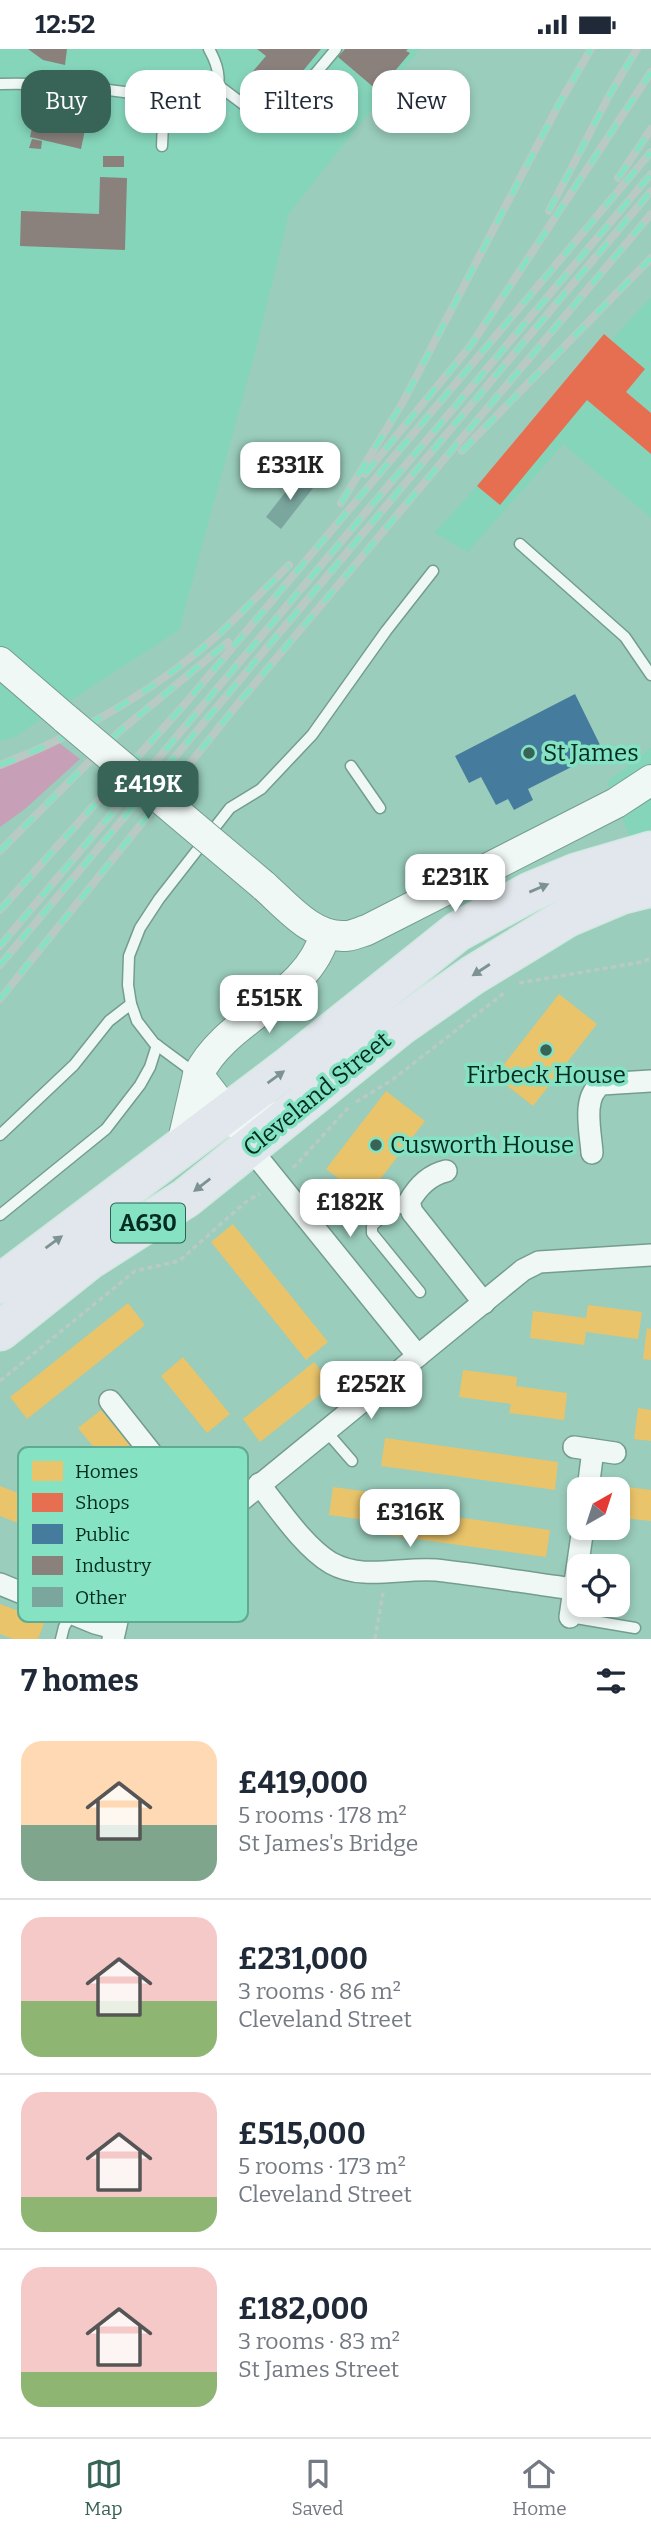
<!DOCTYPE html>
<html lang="en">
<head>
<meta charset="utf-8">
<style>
	:root { --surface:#fff; --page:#f2f2f3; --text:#1f2937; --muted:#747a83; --line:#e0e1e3; --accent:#376457 }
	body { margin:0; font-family:Bitter,serif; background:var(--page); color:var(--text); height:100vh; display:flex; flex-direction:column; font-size:26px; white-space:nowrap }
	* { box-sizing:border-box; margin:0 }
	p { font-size:23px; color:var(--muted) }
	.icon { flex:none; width:38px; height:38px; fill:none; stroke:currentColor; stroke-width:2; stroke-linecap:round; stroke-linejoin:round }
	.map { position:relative; height:1590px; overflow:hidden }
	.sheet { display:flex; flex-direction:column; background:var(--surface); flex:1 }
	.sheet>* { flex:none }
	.banner { position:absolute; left:21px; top:21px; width:609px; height:63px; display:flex; gap:14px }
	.needle { width:46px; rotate:39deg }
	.tools { position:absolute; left:567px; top:1428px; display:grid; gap:14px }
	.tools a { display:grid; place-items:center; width:63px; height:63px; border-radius:14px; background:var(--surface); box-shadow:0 4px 10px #0003; font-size:35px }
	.price { position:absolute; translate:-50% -60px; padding:0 16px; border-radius:14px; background:#fff; color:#222; font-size:23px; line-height:46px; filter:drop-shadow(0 2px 4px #0008) }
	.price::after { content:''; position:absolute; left:50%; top:42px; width:21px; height:16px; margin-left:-10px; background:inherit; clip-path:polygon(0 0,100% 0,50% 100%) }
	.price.current { background:var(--accent); color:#fff }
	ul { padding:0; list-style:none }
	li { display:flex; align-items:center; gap:21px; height:175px; padding:0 21px }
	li+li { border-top:2px solid var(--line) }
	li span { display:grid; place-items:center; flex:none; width:196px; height:140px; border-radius:21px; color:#555 }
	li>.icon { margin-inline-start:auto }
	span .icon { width:84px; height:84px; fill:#fffc; stroke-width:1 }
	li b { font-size:30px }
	h2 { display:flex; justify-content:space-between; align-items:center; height:84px; padding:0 21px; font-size:30px }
	.tag { padding:0 24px; border-radius:21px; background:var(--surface); box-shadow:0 4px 10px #0003; font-size:24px; line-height:63px }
	.tag.current { background:var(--accent); color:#fff }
	.status { display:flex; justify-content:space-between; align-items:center; height:49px; padding:0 35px; background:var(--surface); direction:ltr }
	.status svg { height:19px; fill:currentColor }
	.dock { display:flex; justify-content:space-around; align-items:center; height:98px; border-top:2px solid var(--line); background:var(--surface); font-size:19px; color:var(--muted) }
	.dock a { display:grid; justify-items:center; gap:4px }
	.dock .current { color:var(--accent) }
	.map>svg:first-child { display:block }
	.built { fill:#85d5bb }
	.green { fill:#c7a0b8 }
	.homes { fill:#e9c46a }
	.shops { fill:#e76f51 }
	.public { fill:#457b9d }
	.industry { fill:#8a817c }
	.building { fill:#7aa69e }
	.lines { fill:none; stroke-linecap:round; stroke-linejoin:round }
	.lane-casing { stroke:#749d90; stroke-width:13 }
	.street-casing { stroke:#749d90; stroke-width:24 }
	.secondary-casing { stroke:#749d90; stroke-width:32 }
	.highway-casing { stroke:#d2e8e1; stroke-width:41 }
	.path { stroke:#b9cac4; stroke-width:3.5; stroke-dasharray:5 3.5; stroke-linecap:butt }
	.lane { stroke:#f0f8f5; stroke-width:10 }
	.street { stroke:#f0f8f5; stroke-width:21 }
	.secondary { stroke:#f0f8f5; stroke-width:30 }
	.highway { stroke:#e1e7ec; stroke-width:38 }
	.rail-casing { stroke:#b9c9c4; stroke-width:8 }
	.rail { stroke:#85e2c3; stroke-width:5; stroke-dasharray:16; stroke-linecap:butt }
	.secondary-bridge-casing { stroke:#749d90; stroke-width:32; stroke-linecap:butt }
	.secondary-bridge { stroke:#f0f8f5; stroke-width:30 }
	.oneway { fill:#7d9391 }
	.poi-dot { fill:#376457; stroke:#85e2c3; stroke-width:2.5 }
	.labels { text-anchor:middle; stroke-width:7; stroke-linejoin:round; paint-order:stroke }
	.shield { fill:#85e2c3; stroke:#296352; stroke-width:2 }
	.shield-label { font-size:23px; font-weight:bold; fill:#022c21 }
	.poi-label { font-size:24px; fill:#022c21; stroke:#85e2c3; text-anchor:start }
	.street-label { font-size:24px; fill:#022c21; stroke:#85e2c3 }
	.key { fill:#85e2c3; stroke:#5eab92; stroke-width:2 }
	.key-label { font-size:19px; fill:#022c21 }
</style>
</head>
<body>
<div class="status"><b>12:52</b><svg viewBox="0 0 49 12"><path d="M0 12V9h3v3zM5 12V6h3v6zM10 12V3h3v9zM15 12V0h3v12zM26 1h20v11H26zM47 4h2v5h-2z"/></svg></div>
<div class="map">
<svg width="651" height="1590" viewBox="0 0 651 1590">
	<rect width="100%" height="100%" fill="#9acdbc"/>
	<g class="built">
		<polygon points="0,0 420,0 289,164 257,296 179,581 14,688 0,692"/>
		<polygon points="651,248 651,469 563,395 468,503 434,484"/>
		<polygon points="651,699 651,838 607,733"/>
	</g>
	<polygon class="green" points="59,694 80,710 25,760 0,778 0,718"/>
	<g class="homes">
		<polygon points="559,945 597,975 533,1057 495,1027"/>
		<polygon points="386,1042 425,1072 365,1150 326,1120"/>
		<polygon points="233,1175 328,1293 306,1311 211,1193"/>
		<polygon points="128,1254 145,1276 27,1370 10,1348"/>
		<polygon points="588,1256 642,1263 638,1290 586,1283 584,1296 530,1289 533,1262 586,1269"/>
		<polygon points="647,1279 651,1280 651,1311 643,1310"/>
		<polygon points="183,1308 230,1365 207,1384 161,1327"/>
		<polygon points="314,1313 332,1336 260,1393 243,1370"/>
		<polygon points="463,1321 517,1328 516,1337 567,1344 564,1371 509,1364 511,1355 459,1348"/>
		<polygon points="638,1359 651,1361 651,1392 634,1390"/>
		<polygon points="101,1361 173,1449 150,1467 78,1379"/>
		<polygon points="385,1389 558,1413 555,1441 381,1417"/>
		<polygon points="0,1437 88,1471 77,1497 0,1467"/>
		<polygon points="333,1438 378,1444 376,1457 550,1481 546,1508 372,1484 374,1472 329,1466"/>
		<polygon points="627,1438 651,1441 651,1472 623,1469"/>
		<polygon points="0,1555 45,1572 38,1590 13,1590 0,1585"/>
	</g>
	<polygon class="shops" points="604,285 645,320 626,343 651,364 651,405 587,351 500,456 477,437"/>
	<polygon class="public" points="575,645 603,702 528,740 533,751 514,761 508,750 496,756 481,728 469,734 455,707"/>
	<g class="industry">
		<polygon points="28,0 67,0 65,16 43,11"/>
		<polygon points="257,0 321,0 278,52 249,27 266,7"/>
		<polygon points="345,0 408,0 406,2 410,4 378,42 338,8"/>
		<polygon points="52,43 103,54 99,74 87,71 81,100 30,88 38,52 50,55"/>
		<polygon points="32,90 42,92 41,100 29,99"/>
		<rect x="103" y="107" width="21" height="11"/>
		<polygon points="100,128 127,129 125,201 20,197 21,162 99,165"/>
	</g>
	<polygon class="building" points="298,427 313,439 281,480 266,468"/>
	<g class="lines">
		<g class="lane-casing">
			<g id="lane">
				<path d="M0,35C41,34 83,37 124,43C149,47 179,61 204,51C227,42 218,16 209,0"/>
				<polyline points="219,37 251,61 266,65 285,61 336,0"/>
				<polyline points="162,97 164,52"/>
				<polyline points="520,495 625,588 651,626"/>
				<polyline points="351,717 380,759"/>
				<polyline points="196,1025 154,994 137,972 131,955 128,936 129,907 140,879 159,850 230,759 261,740 312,686 386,582 433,522"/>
				<polyline points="0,1086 74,1016 109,972 131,955"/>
				<polyline points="410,1157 390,1161 372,1177 372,1184 420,1243"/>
				<polyline points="0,1166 106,1080 140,1036 150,1018 157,996"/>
				<polyline points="326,1382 352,1412"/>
				<polyline points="60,1560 76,1527 122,1490"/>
				<polyline points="570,1568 635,1579"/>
				<polyline points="61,1590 64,1578 72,1564"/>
			</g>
		</g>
		<g class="street-casing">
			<g id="street">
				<polyline points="250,1099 418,1307"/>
				<path d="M592,1104C591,1084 581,1047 602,1035L651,1032"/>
				<path d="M446,1122C429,1126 418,1137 409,1153L412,1163L484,1254"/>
				<polyline points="110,1352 209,1477"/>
				<polyline points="574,1398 615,1404"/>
				<path d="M259,1435C279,1460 304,1498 331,1514C363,1532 402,1518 436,1521C482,1526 528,1534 574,1540"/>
				<polyline points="588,1440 593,1401"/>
				<polyline points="0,1535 95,1574 114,1579"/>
				<polyline points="570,1568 583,1479"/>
				<polyline points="113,1590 119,1563 140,1534 523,1221 539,1213 651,1206"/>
			</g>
		</g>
		<g class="secondary-casing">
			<g id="secondary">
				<polyline points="0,613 66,670"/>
				<path d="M263,836C286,856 312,889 345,887C352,887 360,883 367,881L616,754L651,731"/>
				<path d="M283,1066L248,1078L235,1074L198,1026C226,968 308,949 325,885"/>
				<polyline points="181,1100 198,1026"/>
			</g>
		</g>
		<g class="highway-casing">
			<g id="highway">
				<polyline points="0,1235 287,1019 457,883 530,843 576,824 651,802"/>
				<polyline points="0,1282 89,1211 186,1149 400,977 473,926 568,868 620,846 651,838"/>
			</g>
		</g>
		<g class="path">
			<polyline points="204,69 217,69 230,65"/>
			<polyline points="519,934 642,913 651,909"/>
			<polyline points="299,965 319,953"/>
			<polyline points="356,1053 392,1031 504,944"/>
			<polyline points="293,1119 349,1058"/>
			<polyline points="0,1332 135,1222 179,1212 248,1151 260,1145"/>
			<polyline points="375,1590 383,1544"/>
		</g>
		<use href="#lane" class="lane"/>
		<use href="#street" class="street"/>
		<use href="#secondary" class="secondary"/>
		<use href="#highway" class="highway"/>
		<g class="rail-casing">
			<g id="rail">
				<polyline points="618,129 651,80"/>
				<polyline points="549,162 610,45 637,0"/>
				<polyline points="462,402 651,209"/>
				<polyline points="365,425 471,296 651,23"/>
				<polyline points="341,454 403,353 559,55 591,0"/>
				<path d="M0,716C80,685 156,641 220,584C243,562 266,539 289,516"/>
				<polyline points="0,802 120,682 228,593"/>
				<polyline points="0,861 184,656 651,103"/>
				<polyline points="0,897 651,125"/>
				<polyline points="0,916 651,142"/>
				<polyline points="0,950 241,651 651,165"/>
			</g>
		</g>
		<use href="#rail" class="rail"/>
		<g class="secondary-bridge-casing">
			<polyline id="secondary-bridge" points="66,670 263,836"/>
		</g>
		<use href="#secondary-bridge" class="secondary-bridge"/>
	</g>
	<defs><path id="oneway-solid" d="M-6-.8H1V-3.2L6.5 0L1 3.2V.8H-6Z" transform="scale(1.75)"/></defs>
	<g class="oneway">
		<use href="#oneway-solid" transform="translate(539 839) rotate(-23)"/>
		<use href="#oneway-solid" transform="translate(481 921) rotate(147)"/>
		<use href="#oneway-solid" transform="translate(276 1028) rotate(-36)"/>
		<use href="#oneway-solid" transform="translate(202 1136) rotate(142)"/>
		<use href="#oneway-solid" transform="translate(54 1193) rotate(-36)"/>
	</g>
	<g class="poi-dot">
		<circle cx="529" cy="704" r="7"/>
		<circle cx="546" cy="1001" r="7"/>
		<circle cx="376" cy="1096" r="7"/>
	</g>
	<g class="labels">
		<rect class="shield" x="111" y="1154.5" width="74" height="39" rx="5"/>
		<g class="shield-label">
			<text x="148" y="1182">A630</text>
		</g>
		<g class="poi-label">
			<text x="543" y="712">St James</text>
			<text x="546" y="1034" text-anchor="middle">Firbeck House</text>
			<text x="390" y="1104">Cusworth House</text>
		</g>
		<g class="street-label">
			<text transform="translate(317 1045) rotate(-39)" y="8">Cleveland Street</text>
		</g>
	</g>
	<rect x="18" y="1398" width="230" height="175" rx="10" class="key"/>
	<rect x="32" y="1412" width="31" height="20" fill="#e9c46a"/>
	<rect x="32" y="1444" width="31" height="19" fill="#e76f51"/>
	<rect x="32" y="1475" width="31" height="20" fill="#457b9d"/>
	<rect x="32" y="1507" width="31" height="19" fill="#8a817c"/>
	<rect x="32" y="1538" width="31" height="20" fill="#7aa69e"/>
	<g class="key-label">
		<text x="75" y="1429">Homes</text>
		<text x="75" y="1460">Shops</text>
		<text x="75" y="1492">Public</text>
		<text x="75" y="1523">Industry</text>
		<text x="75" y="1555">Other</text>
	</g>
</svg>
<div class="tools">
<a><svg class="needle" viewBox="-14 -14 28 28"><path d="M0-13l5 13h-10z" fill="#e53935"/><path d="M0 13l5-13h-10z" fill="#747a83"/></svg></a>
<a><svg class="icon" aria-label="locate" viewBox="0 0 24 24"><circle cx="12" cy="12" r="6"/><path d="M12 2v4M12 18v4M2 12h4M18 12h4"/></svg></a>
</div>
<b class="price" style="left:290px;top:453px">£331K</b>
<b class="price current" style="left:148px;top:772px">£419K</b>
<b class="price" style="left:455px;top:865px">£231K</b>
<b class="price" style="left:269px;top:986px">£515K</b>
<b class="price" style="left:350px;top:1190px">£182K</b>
<b class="price" style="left:371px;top:1372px">£252K</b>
<b class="price" style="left:410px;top:1500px">£316K</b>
<div class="banner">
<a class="tag current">Buy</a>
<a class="tag">Rent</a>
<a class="tag">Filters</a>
<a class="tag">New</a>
</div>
</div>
<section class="sheet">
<h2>7 homes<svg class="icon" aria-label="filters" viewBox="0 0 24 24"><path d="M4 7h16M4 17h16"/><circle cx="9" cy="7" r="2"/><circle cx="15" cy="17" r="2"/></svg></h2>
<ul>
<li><span style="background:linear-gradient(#ffd9b3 60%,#7fa58c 0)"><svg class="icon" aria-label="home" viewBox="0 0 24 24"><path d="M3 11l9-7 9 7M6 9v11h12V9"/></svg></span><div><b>£419,000</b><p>5 rooms · 178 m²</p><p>St James's Bridge</p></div></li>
<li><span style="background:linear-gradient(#f6c9c9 60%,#8fb573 0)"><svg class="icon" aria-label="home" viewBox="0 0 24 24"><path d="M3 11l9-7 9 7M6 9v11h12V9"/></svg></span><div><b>£231,000</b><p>3 rooms · 86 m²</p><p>Cleveland Street</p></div></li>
<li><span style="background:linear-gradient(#f6c9c9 75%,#8fb573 0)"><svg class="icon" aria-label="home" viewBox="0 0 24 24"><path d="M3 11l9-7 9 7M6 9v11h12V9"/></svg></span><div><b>£515,000</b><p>5 rooms · 173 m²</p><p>Cleveland Street</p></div></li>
<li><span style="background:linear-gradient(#f6c9c9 75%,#8fb573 0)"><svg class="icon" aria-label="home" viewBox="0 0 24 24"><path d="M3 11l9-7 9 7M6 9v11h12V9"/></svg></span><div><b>£182,000</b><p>3 rooms · 83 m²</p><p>St James Street</p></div></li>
</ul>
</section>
<nav class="dock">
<a class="current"><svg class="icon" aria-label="map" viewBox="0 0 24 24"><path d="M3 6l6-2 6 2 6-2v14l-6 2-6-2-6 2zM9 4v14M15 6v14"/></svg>Map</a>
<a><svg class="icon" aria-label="saved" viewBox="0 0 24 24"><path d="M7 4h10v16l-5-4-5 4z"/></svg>Saved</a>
<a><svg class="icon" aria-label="home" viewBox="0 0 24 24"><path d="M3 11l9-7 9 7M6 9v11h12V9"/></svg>Home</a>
</nav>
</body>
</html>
